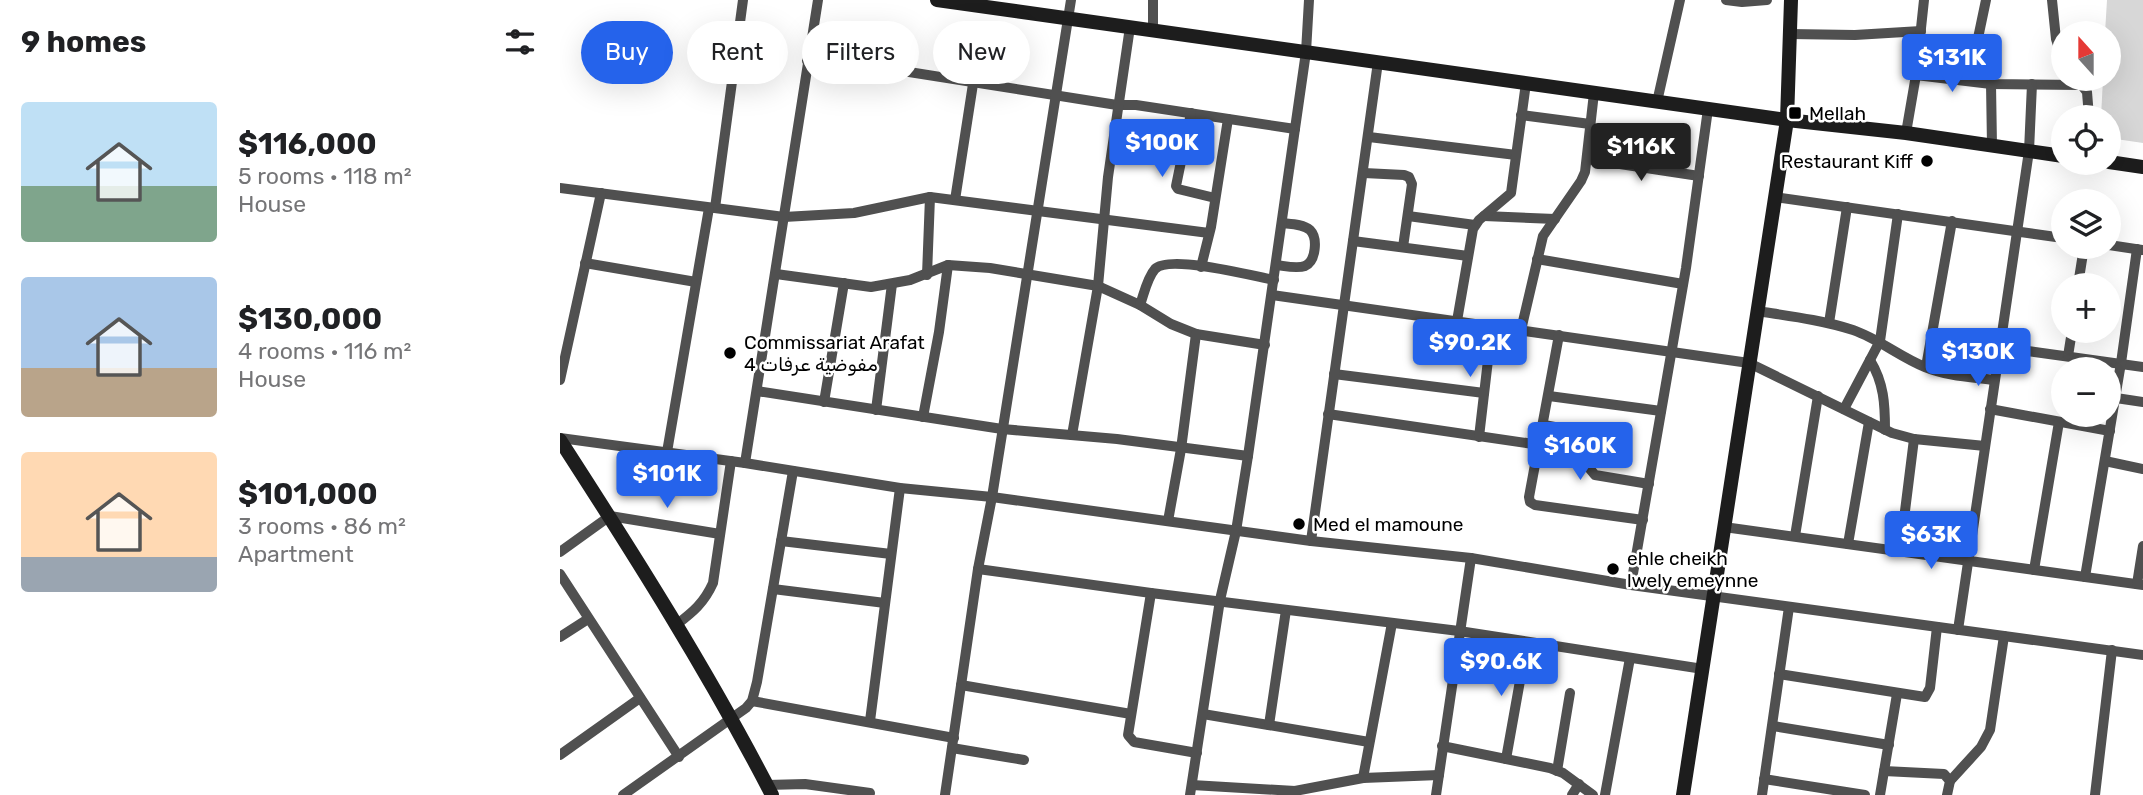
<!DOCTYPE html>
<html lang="en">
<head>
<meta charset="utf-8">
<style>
	:root { --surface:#fff; --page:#f2f2f2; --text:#202124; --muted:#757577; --accent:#2563eb }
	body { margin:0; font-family:Rubik,"Noto Naskh Arabic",sans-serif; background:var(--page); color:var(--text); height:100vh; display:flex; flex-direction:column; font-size:26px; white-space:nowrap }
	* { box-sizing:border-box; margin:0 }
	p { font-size:23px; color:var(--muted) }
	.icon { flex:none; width:38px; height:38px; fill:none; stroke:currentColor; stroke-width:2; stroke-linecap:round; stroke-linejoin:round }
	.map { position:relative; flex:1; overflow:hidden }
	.side { display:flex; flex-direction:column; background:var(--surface); width:560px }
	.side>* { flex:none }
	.hud { position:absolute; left:21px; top:21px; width:665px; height:63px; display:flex; gap:14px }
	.needle { width:46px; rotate:339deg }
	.fabs { position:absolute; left:1491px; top:21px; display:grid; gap:14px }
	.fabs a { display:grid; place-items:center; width:70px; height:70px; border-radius:50%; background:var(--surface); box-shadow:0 7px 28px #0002; font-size:35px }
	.price { position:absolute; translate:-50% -60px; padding:0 16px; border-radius:7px; background:var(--accent); color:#fff; font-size:23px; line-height:46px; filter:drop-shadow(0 2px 4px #0008) }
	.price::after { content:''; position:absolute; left:50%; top:42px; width:21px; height:16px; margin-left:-10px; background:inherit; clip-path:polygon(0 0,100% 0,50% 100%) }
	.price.on { background:#222; color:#fff }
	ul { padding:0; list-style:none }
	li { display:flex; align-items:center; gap:21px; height:175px; padding:0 21px }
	li span { display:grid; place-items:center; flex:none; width:196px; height:140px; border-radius:7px; color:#555 }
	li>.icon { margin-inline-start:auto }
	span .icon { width:84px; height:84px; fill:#fffc; stroke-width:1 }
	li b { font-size:30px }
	h2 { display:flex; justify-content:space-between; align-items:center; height:84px; padding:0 21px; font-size:30px }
	.pill { padding:0 24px; border-radius:32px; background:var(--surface); box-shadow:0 7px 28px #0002; font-size:24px; line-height:63px }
	.pill.on { background:var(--accent); color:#fff }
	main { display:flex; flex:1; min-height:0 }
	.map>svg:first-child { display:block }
	.pitch { fill:#d7d7d7 }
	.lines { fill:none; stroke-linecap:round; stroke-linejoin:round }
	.street { stroke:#505050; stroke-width:10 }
	.secondary { stroke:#1d1d1d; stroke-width:14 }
	.poi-dot { fill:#000; stroke:#fff; stroke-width:2.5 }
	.labels { text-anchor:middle; stroke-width:5; stroke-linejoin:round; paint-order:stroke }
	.poi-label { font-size:19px; fill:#000; stroke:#fff; text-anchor:start }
</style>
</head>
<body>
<main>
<section class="side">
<h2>9 homes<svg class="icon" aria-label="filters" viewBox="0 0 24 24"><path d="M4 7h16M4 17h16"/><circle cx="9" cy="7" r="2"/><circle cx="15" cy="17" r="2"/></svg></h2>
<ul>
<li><span style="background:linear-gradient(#bfe0f5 60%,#7fa58c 0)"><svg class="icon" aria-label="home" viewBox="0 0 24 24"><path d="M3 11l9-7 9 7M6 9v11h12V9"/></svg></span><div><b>$116,000</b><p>5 rooms · 118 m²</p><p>House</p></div></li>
<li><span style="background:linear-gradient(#a9c7e8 65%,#b9a48a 0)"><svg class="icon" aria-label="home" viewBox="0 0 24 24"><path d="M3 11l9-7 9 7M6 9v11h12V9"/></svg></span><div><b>$130,000</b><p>4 rooms · 116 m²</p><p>House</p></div></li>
<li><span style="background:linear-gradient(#ffd9b3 75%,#9aa5b1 0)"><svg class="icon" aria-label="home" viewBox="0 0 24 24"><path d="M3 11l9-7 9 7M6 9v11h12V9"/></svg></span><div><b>$101,000</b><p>3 rooms · 86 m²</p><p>Apartment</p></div></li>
</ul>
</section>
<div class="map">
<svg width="1583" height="795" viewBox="0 0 1583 795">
	<rect width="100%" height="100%" fill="#fff"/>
	<polygon class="pitch" points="1547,0 1583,0 1583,143 1549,138 1549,117 1541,117 1543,79 1549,79 1549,33 1545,33"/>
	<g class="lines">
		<g class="street">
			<polyline points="1166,0 1182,2 1207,0"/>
			<polyline points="1492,0 1496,39 1503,61"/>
			<polyline points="593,30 593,0"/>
			<polyline points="1230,34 1295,35 1361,31"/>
			<polyline points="247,61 311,66 557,105 576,105 735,129"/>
			<polyline points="1356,75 1431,84 1522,85"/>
			<polyline points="1409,81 1426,0"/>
			<polyline points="1519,82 1527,92 1529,117"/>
			<polyline points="1431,84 1432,146"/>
			<polyline points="1097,102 1120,0"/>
			<polyline points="631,113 616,186 618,189 655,198"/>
			<polyline points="961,115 1030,124"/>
			<polyline points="1346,133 1356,75 1364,0"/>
			<polyline points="809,137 956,155"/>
			<polyline points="1027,159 1139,176"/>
			<polyline points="804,173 844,175 849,177 852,184 843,247"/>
			<polyline points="0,188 224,217 294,213 370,197 649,233"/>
			<polyline points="1215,197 1503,238"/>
			<polyline points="395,200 413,84"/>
			<polyline points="155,208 183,0"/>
			<polyline points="848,216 915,225"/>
			<polyline points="924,216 995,219"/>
			<polyline points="793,241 908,256"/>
			<polyline points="1549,245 1582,250"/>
			<polyline points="977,259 1123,284"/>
			<polyline points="25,263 136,282"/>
			<path d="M716,265C725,266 737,269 745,266C756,261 758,238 750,230C743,224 731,224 722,223"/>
			<polyline points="641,267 651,227 668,119"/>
			<polyline points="216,274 311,287 350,280 388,265 430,268 538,286 580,305 611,324 636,334 705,345"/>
			<polyline points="367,275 370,197"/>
			<polyline points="1518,285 1524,247"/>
			<polyline points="712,295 1189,363 1332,433 1354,439 1425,446"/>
			<path d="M580,305C584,294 587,278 595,269C609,254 693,276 714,280"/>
			<path d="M1197,311C1229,316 1262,320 1293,330C1319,339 1340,357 1365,367C1387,376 1412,377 1434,380"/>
			<polyline points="897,321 913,229 919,220 951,193 966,83"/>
			<polyline points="1269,323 1287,207"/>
			<polyline points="961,330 983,236 1021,181 1025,172 1034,93"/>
			<polyline points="999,335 969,497 970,502 975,505 1083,520"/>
			<polyline points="1439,347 1583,367"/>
			<polyline points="1508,356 1512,331"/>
			<path d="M1310,360C1324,383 1325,404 1325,430"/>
			<polyline points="1366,367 1392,221"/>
			<polyline points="774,374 924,393"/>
			<polyline points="0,380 41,193"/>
			<polyline points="197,391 442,429 557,439 688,456"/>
			<polyline points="989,396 1101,411"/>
			<polyline points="1556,398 1583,402"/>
			<polyline points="264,402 284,283"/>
			<polyline points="1284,409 1320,341 1338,214"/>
			<polyline points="1430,409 1550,431"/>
			<polyline points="316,410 332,284"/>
			<polyline points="768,414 980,445"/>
			<polyline points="363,417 379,332 388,265"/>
			<polyline points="984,425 1021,432 1027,435 1030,469 1035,475 1089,484"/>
			<polyline points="512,435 538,286 548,177 570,27"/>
			<polyline points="919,437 932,326"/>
			<polyline points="0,438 185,463 340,488 432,497 751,541 911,558 1071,585 1583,655"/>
			<polyline points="107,452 149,208"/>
			<polyline points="1545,461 1583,469"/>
			<polyline points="185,463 258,0"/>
			<polyline points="608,521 621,449 636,334"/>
			<polyline points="1164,527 1583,585"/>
			<polyline points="1235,536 1258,396"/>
			<polyline points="221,541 331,554"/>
			<polyline points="751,541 818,62"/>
			<polyline points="1288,544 1309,422"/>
			<polyline points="1340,551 1354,439"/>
			<polyline points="0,552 50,516 160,534"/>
			<polyline points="418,569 591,593 899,631 1143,669"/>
			<polyline points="1474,570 1499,422"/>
			<polyline points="0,574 119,757"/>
			<polyline points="1525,577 1561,363 1577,249"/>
			<polyline points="1577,584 1583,546"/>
			<polyline points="1071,585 1126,268 1148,109"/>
			<polyline points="213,589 325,603"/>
			<polyline points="591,593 568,735 574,742 637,753"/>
			<path d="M116,625C133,612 144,603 153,583L171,461"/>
			<polyline points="1398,630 1469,151 1472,84"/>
			<polyline points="0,637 28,619"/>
			<polyline points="1219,674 1365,697 1370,688 1377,627"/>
			<polyline points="401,685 571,714"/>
			<polyline points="192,701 394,738"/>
			<polyline points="643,714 809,742"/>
			<polyline points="310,721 340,488"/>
			<polyline points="709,725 726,610"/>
			<polyline points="1213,726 1329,745"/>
			<polyline points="882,746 990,768 1003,773 1033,795"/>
			<polyline points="392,748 464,760"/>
			<polyline points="0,755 80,698"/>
			<polyline points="946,759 967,642"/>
			<polyline points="997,771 1010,693"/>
			<polyline points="1324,771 1384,774 1390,781 1387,795"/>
			<polyline points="803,778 832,623"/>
			<polyline points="1204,779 1305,795"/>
			<polyline points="1390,781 1421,747 1430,730 1444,636"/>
			<polyline points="207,785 245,784 310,793"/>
			<polyline points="632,785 735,791 803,778 879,775"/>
			<polyline points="63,795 186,708 192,701 197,682 233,471"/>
			<polyline points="385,795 418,569 432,497 511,0"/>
			<polyline points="630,795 660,600 676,531 688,456 746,52 749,0"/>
			<polyline points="876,795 911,558"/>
			<polyline points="1012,795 1019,784"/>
			<polyline points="1045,795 1070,658"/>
			<polyline points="1202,795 1229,607"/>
			<polyline points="1320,795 1337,694"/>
			<polyline points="1535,795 1552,650"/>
		</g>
		<g class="secondary">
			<polyline points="377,0 1227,120 1346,133 1503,156"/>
			<polyline points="1549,162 1583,167"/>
			<path d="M0,440C75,556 149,673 212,795"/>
			<polyline points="1123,795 1227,120 1231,0"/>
		</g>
	</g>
	<g class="poi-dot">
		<rect x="1228" y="106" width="14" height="14" rx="3.5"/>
		<circle cx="1367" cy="161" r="7"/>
		<circle cx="170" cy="353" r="7"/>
		<circle cx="739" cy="524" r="7"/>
		<circle cx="1053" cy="569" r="7"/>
	</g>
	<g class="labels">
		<g class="poi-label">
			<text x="1249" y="120">Mellah</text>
			<text x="1353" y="168" text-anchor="end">Restaurant Kiff</text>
			<text x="184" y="349">Commissariat Arafat<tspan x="184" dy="22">4 مفوضية عرفات</tspan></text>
			<text x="753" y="531">Med el mamoune</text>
			<text x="1067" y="565">ehle cheikh<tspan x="1067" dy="22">lwely emeynne</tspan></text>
		</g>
	</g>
</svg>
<div class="fabs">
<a><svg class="needle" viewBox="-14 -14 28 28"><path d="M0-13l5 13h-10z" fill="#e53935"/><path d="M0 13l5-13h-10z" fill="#757577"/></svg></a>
<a><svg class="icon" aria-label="locate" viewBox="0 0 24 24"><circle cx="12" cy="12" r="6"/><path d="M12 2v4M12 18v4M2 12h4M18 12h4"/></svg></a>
<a><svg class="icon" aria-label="layers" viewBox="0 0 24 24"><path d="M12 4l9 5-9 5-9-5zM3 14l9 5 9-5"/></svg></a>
<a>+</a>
<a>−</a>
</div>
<b class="price" style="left:1392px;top:94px">$131K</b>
<b class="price" style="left:602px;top:179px">$100K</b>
<b class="price on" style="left:1081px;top:183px">$116K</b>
<b class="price" style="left:910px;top:379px">$90.2K</b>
<b class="price" style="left:1418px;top:388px">$130K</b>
<b class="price" style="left:1020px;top:482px">$160K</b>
<b class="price" style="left:107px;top:510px">$101K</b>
<b class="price" style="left:1371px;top:571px">$63K</b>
<b class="price" style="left:941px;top:698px">$90.6K</b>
<div class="hud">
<a class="pill on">Buy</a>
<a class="pill">Rent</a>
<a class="pill">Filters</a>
<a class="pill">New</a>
</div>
</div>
</main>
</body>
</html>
